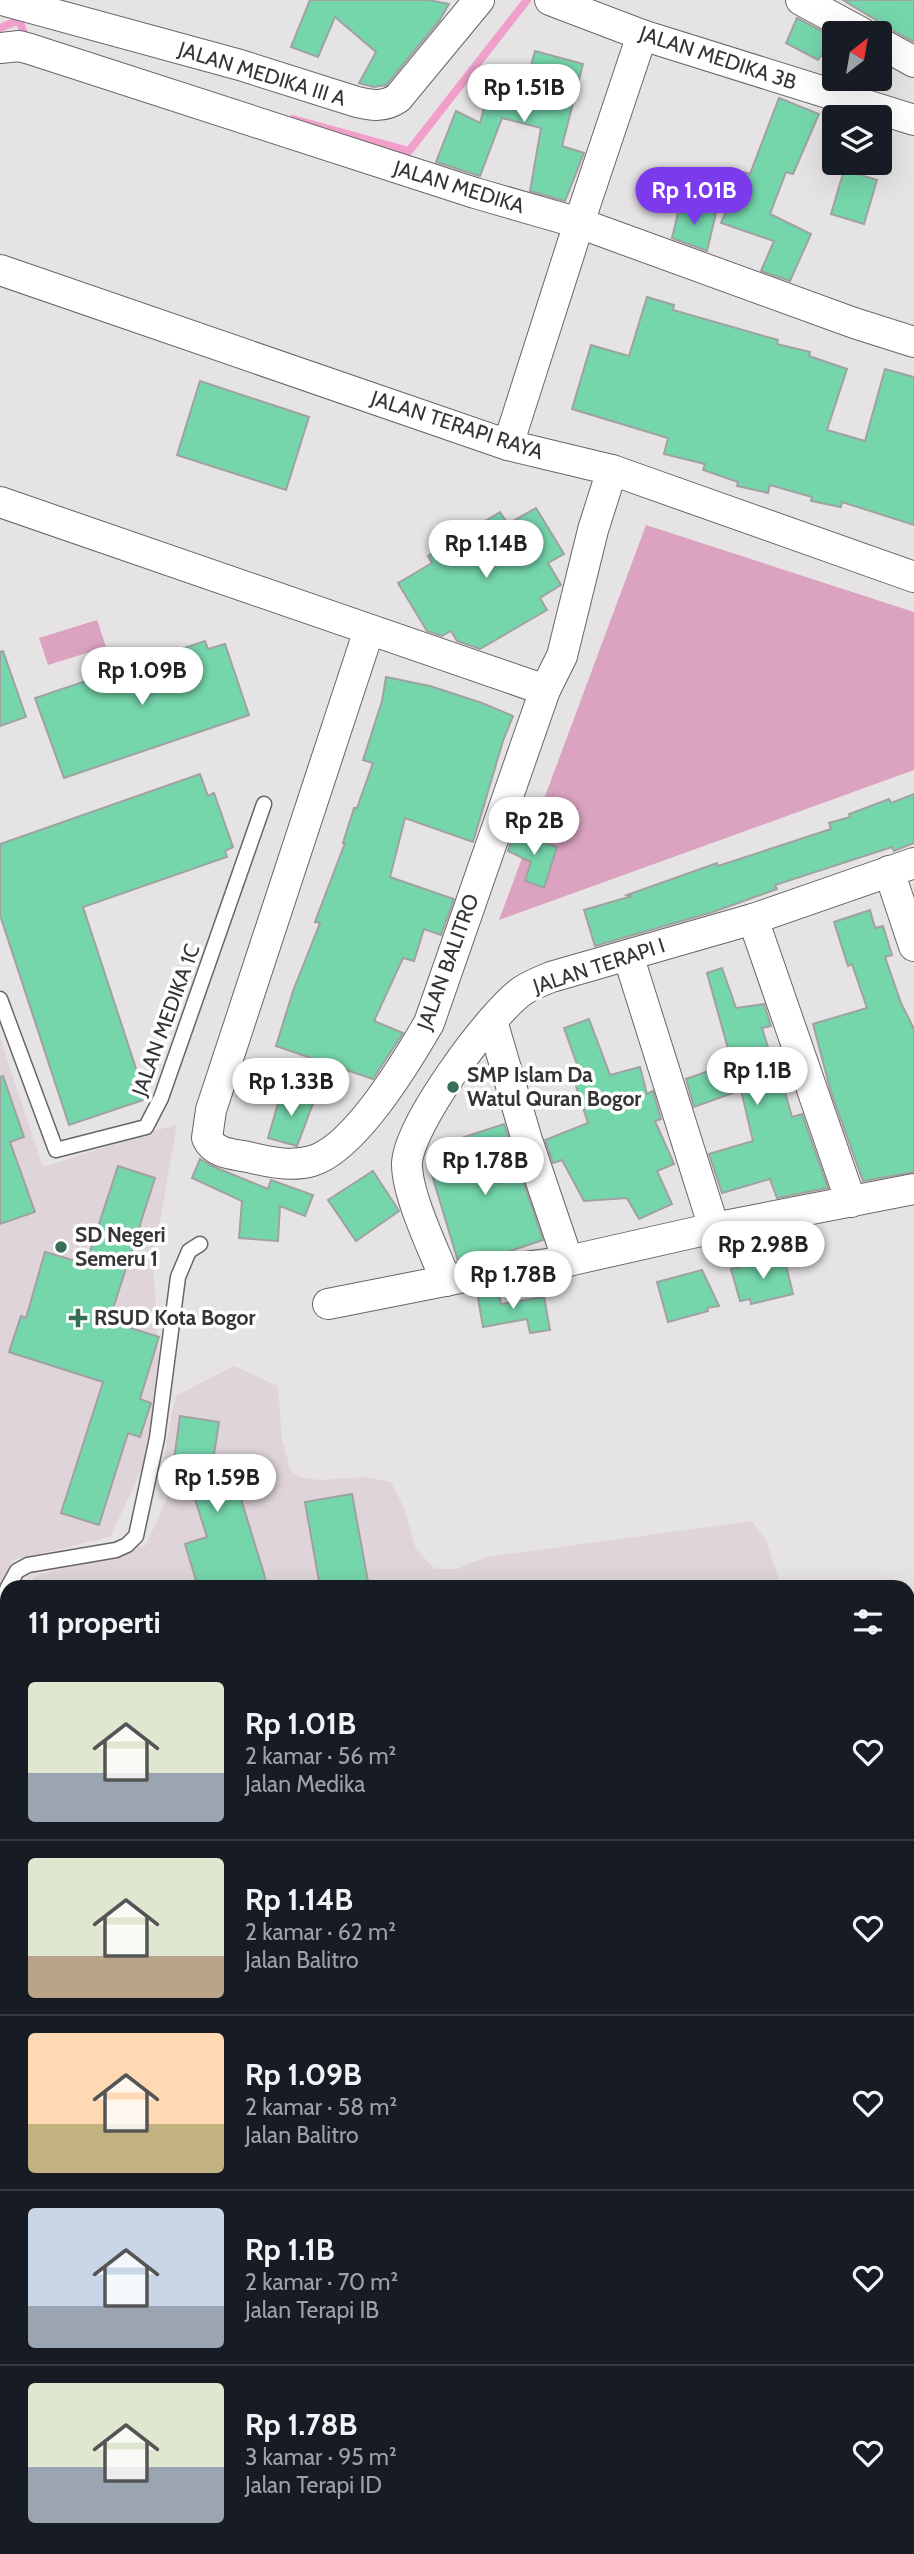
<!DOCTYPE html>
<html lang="id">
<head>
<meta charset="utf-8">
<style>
	:root { --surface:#171b24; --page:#242831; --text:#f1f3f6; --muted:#9ea1a6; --line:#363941; --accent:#7c3aed }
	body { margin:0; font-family:Cabin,sans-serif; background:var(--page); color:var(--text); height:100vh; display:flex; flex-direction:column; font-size:26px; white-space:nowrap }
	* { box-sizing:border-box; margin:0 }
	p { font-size:23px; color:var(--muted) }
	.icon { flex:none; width:38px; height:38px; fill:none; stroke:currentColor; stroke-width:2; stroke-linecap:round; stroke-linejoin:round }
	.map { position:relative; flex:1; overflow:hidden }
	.details { position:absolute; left:0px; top:1580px; width:915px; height:975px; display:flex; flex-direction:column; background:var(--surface); border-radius:21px 21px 0 0; box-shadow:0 7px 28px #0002 }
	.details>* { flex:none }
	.needle { width:46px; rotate:31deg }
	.fabs { position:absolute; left:822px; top:21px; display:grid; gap:14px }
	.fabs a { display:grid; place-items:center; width:70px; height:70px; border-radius:7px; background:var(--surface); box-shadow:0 7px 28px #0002; font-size:35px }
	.price { position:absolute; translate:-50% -60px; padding:0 16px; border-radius:24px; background:#fff; color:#222; font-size:23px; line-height:46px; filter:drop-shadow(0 2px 4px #0008) }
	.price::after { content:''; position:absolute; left:50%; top:42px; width:21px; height:16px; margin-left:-10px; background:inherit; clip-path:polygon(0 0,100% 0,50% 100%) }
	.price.selected { background:var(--accent); color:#fff }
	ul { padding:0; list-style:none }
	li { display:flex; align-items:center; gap:21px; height:175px; padding:0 28px }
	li+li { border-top:2px solid var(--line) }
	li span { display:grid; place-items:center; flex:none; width:196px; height:140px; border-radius:7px; color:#555 }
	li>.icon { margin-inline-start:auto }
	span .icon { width:84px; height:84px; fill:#fffc; stroke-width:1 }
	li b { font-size:30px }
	h2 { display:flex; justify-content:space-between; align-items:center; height:84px; padding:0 28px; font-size:30px }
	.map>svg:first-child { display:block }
	.built { fill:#dfd4d9 }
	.green { fill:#dba3c0 }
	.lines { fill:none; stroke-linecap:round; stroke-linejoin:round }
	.stream { stroke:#f09fcb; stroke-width:8 }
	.building { fill:#75d6ac; stroke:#9fa2a1; stroke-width:2 }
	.lane-casing { stroke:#686567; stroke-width:17 }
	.street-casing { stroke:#686567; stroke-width:32 }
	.lane { stroke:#fff; stroke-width:14 }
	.street { stroke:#fff; stroke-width:30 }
	.poi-dot { fill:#366e56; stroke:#fff; stroke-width:2.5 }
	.labels { text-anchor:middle; stroke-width:7; stroke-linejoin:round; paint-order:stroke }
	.street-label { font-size:21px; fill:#363435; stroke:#fff }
	.poi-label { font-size:21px; font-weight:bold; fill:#363435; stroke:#fff; text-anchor:start }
</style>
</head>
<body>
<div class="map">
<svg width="914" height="2554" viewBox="0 0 914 2554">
	<rect width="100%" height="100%" fill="#e6e3e5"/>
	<g class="built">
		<polygon points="0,1038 43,1167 177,1124 153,1261 160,1375 153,1446 110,1537 13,1560 0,1582"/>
		<polygon points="234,1366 278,1386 282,1439 291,1471 299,1477 320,1480 365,1477 391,1482 404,1508 416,1549 435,1569 457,1569 486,1557 752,1521 766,1540 781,1587 25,1587 36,1576 146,1545 170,1492 164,1458 172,1412 177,1395"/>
		<polygon points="914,1641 914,2554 0,2554 0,1830 7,1826 7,2548 908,2548 908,1642"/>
	</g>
	<g class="green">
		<polygon points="646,525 914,612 914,770 499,920"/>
		<polygon points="97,620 106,647 48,665 39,638"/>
		<polygon points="245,2548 689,2548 690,2554 246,2554"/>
	</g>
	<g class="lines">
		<g class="stream">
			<polyline points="0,28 19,20 27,41"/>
			<polyline points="293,119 409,151 527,0"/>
		</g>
	</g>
	<g class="building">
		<polygon points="310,0 429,0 449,4 439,21 386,85 374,87 359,83 376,52 335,17 318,57 291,47"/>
		<polygon points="843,0 914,0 914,42 899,34"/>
		<polygon points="797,18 835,38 818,60 786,43"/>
		<polygon points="535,51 583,64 562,146 584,153 565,201 530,191 541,128 502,118 480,176 436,162 456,111 480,123 494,71 527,80"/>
		<polygon points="779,98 819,114 793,174 786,172 770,214 811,234 790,281 761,271 774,241 721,223 743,172 750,174"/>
		<polygon points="844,170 877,180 864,224 831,214"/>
		<polygon points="680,204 716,213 707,251 672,238"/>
		<polygon points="647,297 674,305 673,310 778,340 777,344 810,352 809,356 847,369 827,430 865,441 885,369 914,377 914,525 842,502 841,507 811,501 812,497 770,485 768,493 737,486 738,482 703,470 705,464 664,454 668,438 572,409 591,345 629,356"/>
		<polygon points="200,381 309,417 286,490 177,455"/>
		<polygon points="536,508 564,554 548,563 561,585 540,598 547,610 480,649 457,641 451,631 442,636 427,631 398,583 432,563 428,556 500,512 508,524"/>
		<polygon points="205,641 208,649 225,644 249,715 64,778 35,698"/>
		<polygon points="3,651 26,717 0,726 0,652"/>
		<polygon points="386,677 430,686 482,703 513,716 503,741 473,842 405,818 390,877 454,899 441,935 424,929 414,961 403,958 374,1021 403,1033 373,1079 276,1046 293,991 320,923 315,922 345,843 343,843 354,808 357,808 373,763 363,760 382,701"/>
		<polygon points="200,774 208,796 214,793 233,847 225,851 227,857 83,907 146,1099 69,1125 0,915 0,844"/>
		<polygon points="914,794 914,843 894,851 892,847 775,885 777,889 713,912 595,946 584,910 632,896 627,895 717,863 718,866 831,829 829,823 850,817 849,814 889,799 891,803"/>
		<polygon points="514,832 557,847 544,888 525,881 531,862 508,851"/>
		<polygon points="870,910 875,928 883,926 892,955 885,957 901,1003 914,1029 914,1172 863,1181 831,1092 813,1024 867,1008 852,964 848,966 834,922"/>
		<polygon points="722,968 736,1008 764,1004 771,1026 762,1028 778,1079 781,1078 792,1117 802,1114 828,1188 777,1198 770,1179 722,1193 709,1154 753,1141 741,1090 694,1107 686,1079 732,1063 707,973"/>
		<polygon points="589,1019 610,1075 640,1067 647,1094 653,1091 661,1119 655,1121 674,1164 657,1171 672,1204 639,1219 627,1198 584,1201 562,1160 553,1163 545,1140 588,1123 575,1083 583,1081 564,1028"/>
		<polygon points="3,1076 24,1137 10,1142 35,1212 0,1224 0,1077"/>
		<polygon points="282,1090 315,1098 297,1146 268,1138"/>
		<polygon points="504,1124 543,1240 507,1252 458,1261 428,1162 463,1152 458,1139"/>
		<polygon points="200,1159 212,1166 268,1189 271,1180 313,1195 305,1216 280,1206 278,1241 239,1238 242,1201 192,1178"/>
		<polygon points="118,1166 155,1178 109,1321 159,1337 140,1399 151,1403 140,1437 128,1433 99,1525 61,1513 103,1382 9,1352 21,1316 26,1318 45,1252 86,1264"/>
		<polygon points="373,1171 399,1211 356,1241 328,1200"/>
		<polygon points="784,1257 793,1294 751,1304 750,1299 740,1301 731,1269"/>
		<polygon points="702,1270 719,1306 707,1308 708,1311 668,1322 657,1282"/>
		<polygon points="498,1289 501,1304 544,1297 550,1330 530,1333 527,1319 483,1327 477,1292"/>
		<polygon points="180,1416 219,1422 210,1480 233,1473 268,1587 198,1587 185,1544 207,1537 183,1461 174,1460"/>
		<polygon points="352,1494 369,1587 320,1587 305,1502"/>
	</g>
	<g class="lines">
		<g class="lane-casing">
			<g id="lane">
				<polyline points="0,999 56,1150 146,1127 161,1098 264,804"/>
				<polyline points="8,1587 17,1571 28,1565 116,1550 127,1545 136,1536 157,1438 178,1277 189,1251 200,1244"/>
				<polyline points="0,1634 7,1589"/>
				<polyline points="908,1671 914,1670"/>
				<polyline points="0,1698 0,1734"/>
			</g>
		</g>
		<g class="street-casing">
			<g id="street">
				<path d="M2,0L240,65L357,102C373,106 385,107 398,98L479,0"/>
				<polyline points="550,0 642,35 914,120"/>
				<polyline points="801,0 862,33"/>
				<polyline points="880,43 914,62"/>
				<polyline points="0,48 19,46 30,49 475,193 579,223 854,323 914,342"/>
				<polyline points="0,270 508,445 612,470 914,577"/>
				<polyline points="508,445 579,223 642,35"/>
				<polyline points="0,502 545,690"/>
				<path d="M369,630L211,1110L207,1138C214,1154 233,1154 248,1157C269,1162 291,1167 312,1161C355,1148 407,1061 429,1023L545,690L562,656L593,530L612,470"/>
				<polyline points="889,871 914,946"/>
				<polyline points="753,919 851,1202"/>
				<polyline points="628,955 714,1228"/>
				<polyline points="492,1021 527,1140 568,1261"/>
				<path d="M446,1281C434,1250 407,1196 407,1164C408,1125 490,1014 522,991C531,985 541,981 551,977L753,919L914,863"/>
				<polyline points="328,1304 490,1272 568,1261 714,1228 914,1189"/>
			</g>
		</g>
		<use href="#lane" class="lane"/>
		<use href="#street" class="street"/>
	</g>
	<g class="poi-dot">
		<circle cx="453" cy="1087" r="7"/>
		<circle cx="61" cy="1247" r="7"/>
		<path d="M74.5 1307.5h7v7h7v7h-7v7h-7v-7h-7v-7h7z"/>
	</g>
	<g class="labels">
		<g class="street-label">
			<text transform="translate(718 58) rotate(18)" y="7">JALAN MEDIKA 3B</text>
			<text transform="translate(262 74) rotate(17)" y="7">JALAN MEDIKA III A</text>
			<text transform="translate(459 187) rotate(17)" y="7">JALAN MEDIKA</text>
			<text transform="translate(457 425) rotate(18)" y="7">JALAN TERAPI RAYA</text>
			<text transform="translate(448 962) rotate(-70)" y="7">JALAN BALITRO</text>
			<text transform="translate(599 966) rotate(-18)" y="7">JALAN TERAPI I</text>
			<text transform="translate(166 1020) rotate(-70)" y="7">JALAN MEDIKA 1C</text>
		</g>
		<g class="poi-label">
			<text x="467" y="1082">SMP Islam Da<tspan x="467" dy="24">Watul Quran Bogor</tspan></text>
			<text x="75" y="1242">SD Negeri<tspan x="75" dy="24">Semeru 1</tspan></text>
			<text x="94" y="1325">RSUD Kota Bogor</text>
		</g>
	</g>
</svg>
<div class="fabs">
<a><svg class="needle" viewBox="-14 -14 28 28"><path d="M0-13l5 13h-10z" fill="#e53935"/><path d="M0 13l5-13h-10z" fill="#9ea1a6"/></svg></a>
<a><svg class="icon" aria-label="layers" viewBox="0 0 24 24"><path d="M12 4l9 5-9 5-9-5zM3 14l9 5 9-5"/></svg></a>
</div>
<b class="price" style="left:524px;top:124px">Rp 1.51B</b>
<b class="price selected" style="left:694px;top:227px">Rp 1.01B</b>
<b class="price" style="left:486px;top:580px">Rp 1.14B</b>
<b class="price" style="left:142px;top:707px">Rp 1.09B</b>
<b class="price" style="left:534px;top:857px">Rp 2B</b>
<b class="price" style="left:757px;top:1107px">Rp 1.1B</b>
<b class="price" style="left:291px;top:1118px">Rp 1.33B</b>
<b class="price" style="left:485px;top:1197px">Rp 1.78B</b>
<b class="price" style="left:763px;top:1281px">Rp 2.98B</b>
<b class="price" style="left:513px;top:1311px">Rp 1.78B</b>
<b class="price" style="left:217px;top:1514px">Rp 1.59B</b>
<section class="details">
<h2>11 properti<svg class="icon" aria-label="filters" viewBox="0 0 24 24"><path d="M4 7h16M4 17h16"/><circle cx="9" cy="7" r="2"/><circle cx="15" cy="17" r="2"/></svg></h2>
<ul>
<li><span style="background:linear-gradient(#dfe7d0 65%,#9aa5b1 0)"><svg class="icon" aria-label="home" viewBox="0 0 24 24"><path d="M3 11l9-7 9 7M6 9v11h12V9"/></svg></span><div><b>Rp 1.01B</b><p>2 kamar · 56 m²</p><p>Jalan Medika</p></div><svg class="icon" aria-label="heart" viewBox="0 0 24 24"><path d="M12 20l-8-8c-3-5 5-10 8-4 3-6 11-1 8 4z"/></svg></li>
<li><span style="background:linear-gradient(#dfe7d0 70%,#b9a48a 0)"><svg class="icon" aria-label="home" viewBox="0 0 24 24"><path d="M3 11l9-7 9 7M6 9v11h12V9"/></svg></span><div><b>Rp 1.14B</b><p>2 kamar · 62 m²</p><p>Jalan Balitro</p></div><svg class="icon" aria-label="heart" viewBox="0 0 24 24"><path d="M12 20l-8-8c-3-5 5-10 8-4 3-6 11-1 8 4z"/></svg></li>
<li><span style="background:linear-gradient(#ffd9b3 65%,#c2b280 0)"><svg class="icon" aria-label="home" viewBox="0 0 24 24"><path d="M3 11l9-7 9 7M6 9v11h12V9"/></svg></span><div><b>Rp 1.09B</b><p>2 kamar · 58 m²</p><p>Jalan Balitro</p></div><svg class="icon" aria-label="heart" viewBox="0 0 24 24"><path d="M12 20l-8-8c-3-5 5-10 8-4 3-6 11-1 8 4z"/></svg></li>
<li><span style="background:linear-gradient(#c9d6e8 70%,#9aa5b1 0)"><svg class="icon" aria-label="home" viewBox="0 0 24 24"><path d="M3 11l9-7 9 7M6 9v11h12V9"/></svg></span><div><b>Rp 1.1B</b><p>2 kamar · 70 m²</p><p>Jalan Terapi IB</p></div><svg class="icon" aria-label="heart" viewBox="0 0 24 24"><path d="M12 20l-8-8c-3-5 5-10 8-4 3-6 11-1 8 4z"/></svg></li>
<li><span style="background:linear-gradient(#dfe7d0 60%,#9aa5b1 0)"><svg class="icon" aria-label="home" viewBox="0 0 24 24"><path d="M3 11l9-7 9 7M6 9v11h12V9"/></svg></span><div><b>Rp 1.78B</b><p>3 kamar · 95 m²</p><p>Jalan Terapi ID</p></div><svg class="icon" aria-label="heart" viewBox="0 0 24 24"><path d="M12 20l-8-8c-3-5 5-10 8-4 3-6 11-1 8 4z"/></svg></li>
</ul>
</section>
</div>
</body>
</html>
